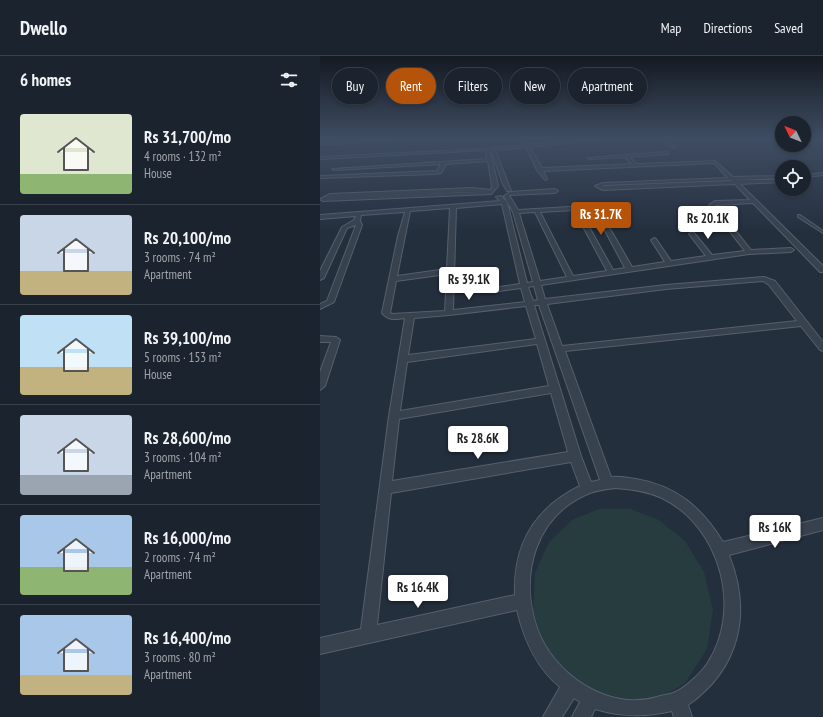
<!DOCTYPE html>
<html lang="en">
<head>
<meta charset="utf-8">
<style>
	:root { --surface:#1b232e; --page:#242b36; --text:#f1f3f6; --muted:#a0a4aa; --line:#39404a; --accent:#b45309 }
	body { margin:0; font-family:"PT Sans Narrow",sans-serif; background:var(--page); color:var(--text); height:100vh; display:flex; flex-direction:column; font-size:15px; white-space:nowrap }
	* { box-sizing:border-box; margin:0 }
	p { font-size:13px; color:var(--muted) }
	.icon { flex:none; width:22px; height:22px; fill:none; stroke:currentColor; stroke-width:2; stroke-linecap:round; stroke-linejoin:round }
	.map { position:relative; flex:1; overflow:hidden }
	.drawer { display:flex; flex-direction:column; background:var(--surface); width:320px }
	.drawer>* { flex:none }
	.banner { position:absolute; left:12px; top:12px; width:380px; height:36px; display:flex; gap:8px }
	.needle { width:26px; rotate:313deg }
	.buttons { position:absolute; left:455px; top:60px; display:grid; gap:8px }
	.buttons a { display:grid; place-items:center; width:36px; height:36px; border-radius:50%; background:var(--surface); box-shadow:0 2px 6px #0003,0 0 0 1px var(--line); font-size:20px }
	.price { position:absolute; translate:-50% -34px; padding:0 9px; border-radius:4px; background:#fff; color:#222; font-size:13px; line-height:26px; filter:drop-shadow(0 1px 2px #0008) }
	.price::after { content:''; position:absolute; left:50%; top:24px; width:12px; height:9px; margin-left:-6px; background:inherit; clip-path:polygon(0 0,100% 0,50% 100%) }
	.price.active { background:var(--accent); color:#fff }
	ul { padding:0; list-style:none }
	li { display:flex; align-items:center; gap:12px; height:100px; padding:0 20px }
	li+li { border-top:1px solid var(--line) }
	li span { display:grid; place-items:center; flex:none; width:112px; height:80px; border-radius:4px; color:#555 }
	li>.icon { margin-inline-start:auto }
	span .icon { width:48px; height:48px; fill:#fffc; stroke-width:1 }
	li b { font-size:17px }
	h2 { display:flex; justify-content:space-between; align-items:center; height:48px; padding:0 20px; font-size:17px }
	.pill { padding:0 14px; border-radius:18px; background:var(--surface); box-shadow:0 2px 6px #0003,0 0 0 1px var(--line); font-size:14px; line-height:36px }
	.pill.active { background:var(--accent); color:#fff }
	header { display:flex; align-items:center; gap:24px; box-sizing:border-box; height:56px; padding:0 20px; background:var(--surface); border-bottom:1px solid var(--line) }
	header strong { font-size:19px }
	nav { display:flex; gap:22px; margin-inline-start:auto; font-size:14px }
	main { display:flex; flex:1; min-height:0 }
	.map>svg:first-child { display:block }
	.green { fill:#263c3f }
	.lines { fill:none; stroke-linecap:round; stroke-linejoin:round }
	.lane-casing { stroke:#565f6c; stroke-width:2 }
	.street-casing { stroke:#565f6c; stroke-width:2 }
	.lane { fill:#38414e; fill-rule:evenodd }
	.street { fill:#38414e; fill-rule:evenodd }
</style>
</head>
<body>
<header>
<strong>Dwello</strong>
<nav><a>Map</a><a>Directions</a><a>Saved</a></nav>
</header>
<main>
<section class="drawer">
<h2>6 homes<svg class="icon" aria-label="filters" viewBox="0 0 24 24"><path d="M4 7h16M4 17h16"/><circle cx="9" cy="7" r="2"/><circle cx="15" cy="17" r="2"/></svg></h2>
<ul>
<li><span style="background:linear-gradient(#dfe7d0 75%,#8fb573 0)"><svg class="icon" aria-label="home" viewBox="0 0 24 24"><path d="M3 11l9-7 9 7M6 9v11h12V9"/></svg></span><div><b>Rs 31,700/mo</b><p>4 rooms · 132 m²</p><p>House</p></div></li>
<li><span style="background:linear-gradient(#c9d6e8 70%,#c2b280 0)"><svg class="icon" aria-label="home" viewBox="0 0 24 24"><path d="M3 11l9-7 9 7M6 9v11h12V9"/></svg></span><div><b>Rs 20,100/mo</b><p>3 rooms · 74 m²</p><p>Apartment</p></div></li>
<li><span style="background:linear-gradient(#bfe0f5 65%,#c2b280 0)"><svg class="icon" aria-label="home" viewBox="0 0 24 24"><path d="M3 11l9-7 9 7M6 9v11h12V9"/></svg></span><div><b>Rs 39,100/mo</b><p>5 rooms · 153 m²</p><p>House</p></div></li>
<li><span style="background:linear-gradient(#c9d6e8 75%,#9aa5b1 0)"><svg class="icon" aria-label="home" viewBox="0 0 24 24"><path d="M3 11l9-7 9 7M6 9v11h12V9"/></svg></span><div><b>Rs 28,600/mo</b><p>3 rooms · 104 m²</p><p>Apartment</p></div></li>
<li><span style="background:linear-gradient(#a9c7e8 65%,#8fb573 0)"><svg class="icon" aria-label="home" viewBox="0 0 24 24"><path d="M3 11l9-7 9 7M6 9v11h12V9"/></svg></span><div><b>Rs 16,000/mo</b><p>2 rooms · 74 m²</p><p>Apartment</p></div></li>
<li><span style="background:linear-gradient(#a9c7e8 75%,#c2b280 0)"><svg class="icon" aria-label="home" viewBox="0 0 24 24"><path d="M3 11l9-7 9 7M6 9v11h12V9"/></svg></span><div><b>Rs 16,400/mo</b><p>3 rooms · 80 m²</p><p>Apartment</p></div></li>
</ul>
</section>
<div class="map">
<svg width="503" height="661" viewBox="0 0 503 661">
	<rect width="100%" height="100%" fill="#242f3e"/>
	<polygon class="green" points="279,453 310,453 339,464 365,485 384,516 393,554 387,593 365,627 331,647 289,647 251,628 225,594 213,555 215,517 229,486 252,464"/>
	<g class="lines">
		<g class="lane-casing">
			<polygon id="lane" points="478,159 480,159 503,175 503,177 478,161"/>
		</g>
		<g class="street-casing">
			<g id="street">
				<polygon points="62,83 90,83 0,89 0,87"/>
				<path d="M203,83H205L208,88L287,83L210,91L222,112L312,108L305,101L270,103L268,102L347,96L348,98L309,101L317,108L395,105L413,121L462,120V122L416,124H462V126L420,128L503,210V216H500L433,147L396,149H395L431,194L471,192L474,194L471,196L429,198L221,229L225,243L346,229L444,221L455,225L503,286V295L500,294L481,270L245,295L291,421C299,420 308,422 316,423C357,430 382,452 403,486L503,462V474L409,499C432,557 420,612 368,649L372,661H354L352,655C326,661 301,661 275,653L271,661H252L260,646L254,642L242,661H223L240,631C216,611 204,584 197,554L0,598V582L41,573L69,360L85,262C75,263 69,265 62,257L78,180L85,156L41,159L40,165L42,169L14,246L0,253V248L7,245L36,169L27,172L4,222L0,224V215L22,171L34,164L36,160L0,163V159L180,145L176,141L181,140L187,146L207,227L213,226L193,156L184,140L190,136L235,133L238,135L235,137L189,139L198,154L284,149V151L278,152L312,211L345,206L331,184L334,182L336,183L351,205L386,200L369,178L372,176L374,177L392,199L425,195L389,149L395,145L430,144L415,128L283,134L275,130L283,127L408,122L394,107L223,115L227,123L225,124L217,114L206,91L173,94L176,96L191,135H187L183,128L172,97L170,96L178,130L171,138L3,145L0,143L10,138L152,132L171,134L172,130L168,105L126,108L121,117L113,118L0,122V120L117,115L121,108L14,114L12,113L167,103L166,96L167,94L0,103V101L145,94L205,89ZM411,124L412,125L282,130L284,129ZM152,136H158L74,139ZM182,148L200,228L172,232L168,234L172,236L201,232L205,246L133,254L136,152ZM130,152L127,213L77,220L90,155ZM273,152L305,212L293,214L259,153ZM254,154L287,215L253,220L220,156ZM215,156L247,221L220,225L199,157ZM127,218L125,255L72,258L70,257L76,225ZM443,225L449,229L477,265L242,290L227,248L346,233ZM214,230L218,244L213,245L208,231ZM214,249H219L280,424L271,426L261,400ZM206,250L216,283L88,299L94,262L129,259ZM217,288L229,330L80,355L87,306ZM231,337L248,396L72,425L79,363ZM251,406L260,430C215,452 193,488 195,539L57,569L71,437ZM295,432C311,433 327,435 342,442C401,471 423,554 387,608C380,618 364,633 353,637C348,639 342,639 337,641C289,656 233,618 217,572C199,519 215,459 270,437C278,434 287,433 295,432Z"/>
				<polygon points="340,83 345,83 356,91 353,92"/>
				<polygon points="503,117 503,119 484,121 484,119"/>
				<polygon points="0,280 16,281 20,284 5,330 0,334 0,316 11,286 0,286"/>
			</g>
		</g>
		<use href="#lane" class="lane"/>
		<use href="#street" class="street"/>
	</g>
	<linearGradient id="sky" x2="0" y2="1"><stop stop-color="#141a22"/><stop offset="0.47" stop-color="#3f4d63"/><stop offset="1" stop-color="#3f4d63" stop-opacity="0"/></linearGradient>
	<rect width="503" height="176" fill="url(#sky)"/>
</svg>
<div class="buttons">
<a><svg class="needle" viewBox="-14 -14 28 28"><path d="M0-13l5 13h-10z" fill="#e53935"/><path d="M0 13l5-13h-10z" fill="#a0a4aa"/></svg></a>
<a><svg class="icon" aria-label="locate" viewBox="0 0 24 24"><circle cx="12" cy="12" r="6"/><path d="M12 2v4M12 18v4M2 12h4M18 12h4"/></svg></a>
</div>
<b class="price active" style="left:281px;top:180px">Rs 31.7K</b>
<b class="price" style="left:388px;top:184px">Rs 20.1K</b>
<b class="price" style="left:149px;top:245px">Rs 39.1K</b>
<b class="price" style="left:158px;top:404px">Rs 28.6K</b>
<b class="price" style="left:455px;top:493px">Rs 16K</b>
<b class="price" style="left:98px;top:553px">Rs 16.4K</b>
<div class="banner">
<a class="pill">Buy</a>
<a class="pill active">Rent</a>
<a class="pill">Filters</a>
<a class="pill">New</a>
<a class="pill">Apartment</a>
</div>
</div>
</main>
</body>
</html>
